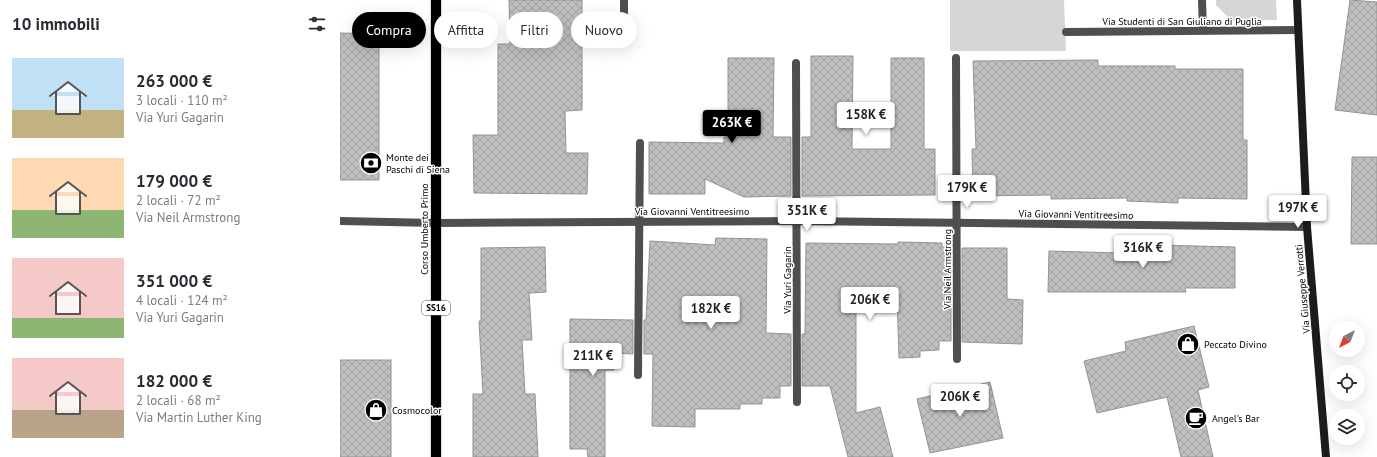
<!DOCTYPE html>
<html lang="it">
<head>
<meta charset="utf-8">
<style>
	:root { --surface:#fff; --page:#f7f7f7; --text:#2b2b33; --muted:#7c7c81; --accent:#000 }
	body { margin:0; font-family:"PT Sans",sans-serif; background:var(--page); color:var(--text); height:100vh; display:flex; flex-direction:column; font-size:15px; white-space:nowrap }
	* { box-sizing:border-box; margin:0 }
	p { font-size:13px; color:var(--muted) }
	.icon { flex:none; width:22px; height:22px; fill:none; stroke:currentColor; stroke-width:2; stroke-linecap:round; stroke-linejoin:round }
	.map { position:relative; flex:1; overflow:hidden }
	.drawer { display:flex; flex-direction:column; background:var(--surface); width:340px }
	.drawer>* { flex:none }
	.top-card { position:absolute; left:12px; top:12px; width:380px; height:36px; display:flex; gap:8px }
	.needle { width:26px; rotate:222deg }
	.controls { position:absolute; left:989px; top:321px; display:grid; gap:8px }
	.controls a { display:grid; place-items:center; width:36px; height:36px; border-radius:50%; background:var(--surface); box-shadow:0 4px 16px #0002; font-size:20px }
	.price { position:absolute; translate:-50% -34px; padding:0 9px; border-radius:4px; background:#fff; color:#222; font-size:13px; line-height:26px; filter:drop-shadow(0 1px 2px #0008) }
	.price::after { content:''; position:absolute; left:50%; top:24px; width:12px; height:9px; margin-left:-6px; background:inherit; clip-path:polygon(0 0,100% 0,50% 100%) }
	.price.active { background:var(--accent); color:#fff }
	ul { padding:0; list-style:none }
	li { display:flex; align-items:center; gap:12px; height:100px; padding:0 12px }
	li span { display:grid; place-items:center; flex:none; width:112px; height:80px; border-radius:0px; color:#555 }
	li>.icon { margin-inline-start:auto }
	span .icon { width:48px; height:48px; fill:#fffc; stroke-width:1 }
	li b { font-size:17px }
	h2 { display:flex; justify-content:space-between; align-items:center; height:48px; padding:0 12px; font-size:17px }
	.chip { padding:0 14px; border-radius:18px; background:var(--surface); box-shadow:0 4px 16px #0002; font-size:14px; line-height:36px }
	.chip.active { background:var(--accent); color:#fff }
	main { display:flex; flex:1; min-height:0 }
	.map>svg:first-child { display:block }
	.green { fill:#d6d6d6 }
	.building { fill:url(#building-cross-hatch); stroke:#939393 }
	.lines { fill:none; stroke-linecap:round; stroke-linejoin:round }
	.primary-casing { stroke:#dbdbdb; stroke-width:12 }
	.lane { stroke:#4f4f4f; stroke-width:8 }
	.street { stroke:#4f4f4f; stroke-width:8 }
	.secondary { stroke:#1c1c1c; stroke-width:8 }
	.primary { stroke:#000; stroke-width:10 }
	.labels { text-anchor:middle; stroke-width:3; stroke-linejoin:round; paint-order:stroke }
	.shield { fill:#fff; stroke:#4c4c4c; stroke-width:1 }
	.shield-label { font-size:9px; font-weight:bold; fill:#000 }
	.street-label { font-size:10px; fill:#000; stroke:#fff }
	.poi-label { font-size:10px; fill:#000; stroke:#fff; text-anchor:start }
</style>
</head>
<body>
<main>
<section class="drawer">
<h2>10 immobili<svg class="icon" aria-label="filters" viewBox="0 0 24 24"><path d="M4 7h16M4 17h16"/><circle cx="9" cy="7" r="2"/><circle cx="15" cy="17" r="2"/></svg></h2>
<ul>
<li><span style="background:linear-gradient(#bfe0f5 65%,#c2b280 0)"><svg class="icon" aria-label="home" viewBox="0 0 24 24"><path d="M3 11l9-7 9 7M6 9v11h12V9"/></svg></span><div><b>263 000 €</b><p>3 locali · 110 m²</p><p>Via Yuri Gagarin</p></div></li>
<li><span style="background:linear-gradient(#ffd9b3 65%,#8fb573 0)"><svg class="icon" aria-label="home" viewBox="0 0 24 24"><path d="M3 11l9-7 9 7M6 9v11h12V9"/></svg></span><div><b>179 000 €</b><p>2 locali · 72 m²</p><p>Via Neil Armstrong</p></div></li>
<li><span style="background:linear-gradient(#f6c9c9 75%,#8fb573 0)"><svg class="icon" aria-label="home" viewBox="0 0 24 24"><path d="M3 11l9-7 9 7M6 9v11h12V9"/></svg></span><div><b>351 000 €</b><p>4 locali · 124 m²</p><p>Via Yuri Gagarin</p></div></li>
<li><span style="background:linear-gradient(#f6c9c9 65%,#b9a48a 0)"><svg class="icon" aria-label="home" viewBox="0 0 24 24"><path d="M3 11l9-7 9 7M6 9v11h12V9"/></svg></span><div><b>182 000 €</b><p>2 locali · 68 m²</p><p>Via Martin Luther King</p></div></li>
</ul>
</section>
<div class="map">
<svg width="1037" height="457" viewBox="0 0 1037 457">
	<defs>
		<pattern id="building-cross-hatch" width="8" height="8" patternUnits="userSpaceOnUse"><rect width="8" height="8" fill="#bfbfbf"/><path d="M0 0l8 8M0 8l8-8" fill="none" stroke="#a2a2a2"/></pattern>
	</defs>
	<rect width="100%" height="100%" fill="#fff"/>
	<g class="green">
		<polygon points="610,0 724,0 726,51 610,51"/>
		<polygon points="876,0 936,0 937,20 892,21 876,5"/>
	</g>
	<g class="building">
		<polygon points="169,0 242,0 242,110 225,111 226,153 248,153 247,194 134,193 133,135 158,135 158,44 170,44"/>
		<polygon points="1010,0 1037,2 1037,115 995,110"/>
		<polygon points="0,33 39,34 39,180 0,180"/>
		<polygon points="471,56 513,56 512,149 551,149 551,58 584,58 584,149 595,149 595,195 462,196 462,137 471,137"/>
		<polygon points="388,58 434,58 433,137 451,137 451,196 404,197 365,179 365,194 309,194 309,142 384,143 384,137 388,137"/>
		<polygon points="758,60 758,66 835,66 835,69 903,69 903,140 907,140 907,199 838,198 838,203 787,201 787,198 711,199 711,195 633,196 632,149 636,149 633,61"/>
		<polygon points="1012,157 1037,157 1037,244 1011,244"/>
		<polygon points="376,238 427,239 426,333 451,334 451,386 440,386 440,398 422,398 422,404 400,404 400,409 355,409 355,427 312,426 313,354 304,354 304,320 306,320 310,241 375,245"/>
		<polygon points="558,242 602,243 602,247 611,248 611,341 599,341 599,350 580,351 580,357 559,358 557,296 516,295 516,413 540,407 553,457 508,457 490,386 462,386 462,334 465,334 466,243 558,244"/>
		<polygon points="780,244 895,247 895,288 845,288 846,292 708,292 709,251 780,253"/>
		<polygon points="205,247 206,292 189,293 192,340 182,340 185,394 195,394 198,457 133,457 133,394 143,394 139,321 141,321 141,248"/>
		<polygon points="622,248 667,248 667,299 683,300 682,344 622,342"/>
		<polygon points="230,319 293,320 293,354 274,353 274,370 265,370 265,457 248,457 247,449 230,449"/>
		<polygon points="854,326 869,387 858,390 873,457 841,457 827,397 757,413 744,361 786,351 785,342"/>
		<rect x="0" y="360" width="51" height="97"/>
		<polygon points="650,382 663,438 590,453 577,399"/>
	</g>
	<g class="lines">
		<g class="primary-casing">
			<polyline id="primary" points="96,457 96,0"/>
		</g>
		<g class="lane">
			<polyline points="862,0 863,30"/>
			<polyline points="284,27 284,0"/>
		</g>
		<g class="street">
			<polyline points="726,32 958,30"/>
			<polyline points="616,58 617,359"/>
			<polyline points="456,63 457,402"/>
			<polyline points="0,221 96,223 457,221 967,227"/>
			<polyline points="298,375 300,143"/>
		</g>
		<polyline class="secondary" points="957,0 967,227 986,457"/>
		<use href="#primary" class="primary"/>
	</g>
	<defs>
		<g id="bank-disc" transform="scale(1.15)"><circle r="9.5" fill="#000" stroke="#fff"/><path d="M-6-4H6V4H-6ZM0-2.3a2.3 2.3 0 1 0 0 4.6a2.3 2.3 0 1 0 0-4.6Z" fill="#fff"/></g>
		<g id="shop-disc" transform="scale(1.15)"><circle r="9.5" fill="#000" stroke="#fff"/><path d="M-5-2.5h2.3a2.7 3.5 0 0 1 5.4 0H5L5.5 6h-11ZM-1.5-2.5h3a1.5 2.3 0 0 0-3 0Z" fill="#fff"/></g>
		<g id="cafe-disc" transform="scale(1.15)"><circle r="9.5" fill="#000" stroke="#fff"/><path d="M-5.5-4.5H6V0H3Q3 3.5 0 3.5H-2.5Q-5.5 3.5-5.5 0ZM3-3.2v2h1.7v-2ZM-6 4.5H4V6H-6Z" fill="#fff"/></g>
	</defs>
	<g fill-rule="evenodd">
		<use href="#bank-disc" x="31" y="163"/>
		<use href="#shop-disc" x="848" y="344"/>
		<use href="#shop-disc" x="36" y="410"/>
		<use href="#cafe-disc" x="856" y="418"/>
	</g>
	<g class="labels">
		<rect class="shield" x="82" y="301" width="28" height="14" rx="3"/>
		<g class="shield-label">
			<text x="96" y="311">SS16</text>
		</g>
		<g class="street-label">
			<text x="842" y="25">Via Studenti di San Giuliano di Puglia</text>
			<text x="352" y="215">Via Giovanni Ventitreesimo</text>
			<text transform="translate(736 214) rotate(1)" y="4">Via Giovanni Ventitreesimo</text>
			<text transform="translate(84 229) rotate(-90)" y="4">Corso Umberto Primo</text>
			<text transform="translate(607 269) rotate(-90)" y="4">Via Neil Armstrong</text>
			<text transform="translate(447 280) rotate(-90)" y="4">Via Yuri Gagarin</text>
			<text transform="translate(962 289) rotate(-95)" y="4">Via Giuseppe Verrotti</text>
		</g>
		<g class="poi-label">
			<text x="46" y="161">Monte dei<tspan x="46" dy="12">Paschi di Siena</tspan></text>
			<text x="864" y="348">Peccato Divino</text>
			<text x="52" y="414">Cosmocolor</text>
			<text x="872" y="422">Angel's Bar</text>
		</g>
	</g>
</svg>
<div class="controls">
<a><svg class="needle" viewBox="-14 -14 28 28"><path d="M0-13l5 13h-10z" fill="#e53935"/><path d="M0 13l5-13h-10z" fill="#7c7c81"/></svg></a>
<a><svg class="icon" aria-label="locate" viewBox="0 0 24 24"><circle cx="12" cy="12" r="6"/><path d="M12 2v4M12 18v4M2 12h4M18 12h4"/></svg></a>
<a><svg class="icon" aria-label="layers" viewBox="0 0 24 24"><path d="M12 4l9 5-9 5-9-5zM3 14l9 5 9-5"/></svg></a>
</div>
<b class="price" style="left:526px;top:136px">158K €</b>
<b class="price active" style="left:392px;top:144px">263K €</b>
<b class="price" style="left:627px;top:209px">179K €</b>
<b class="price" style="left:958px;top:229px">197K €</b>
<b class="price" style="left:467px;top:232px">351K €</b>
<b class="price" style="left:803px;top:269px">316K €</b>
<b class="price" style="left:530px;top:321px">206K €</b>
<b class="price" style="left:371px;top:330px">182K €</b>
<b class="price" style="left:253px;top:377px">211K €</b>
<b class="price" style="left:620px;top:418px">206K €</b>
<div class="top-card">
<a class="chip active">Compra</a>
<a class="chip">Affitta</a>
<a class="chip">Filtri</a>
<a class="chip">Nuovo</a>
</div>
</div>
</main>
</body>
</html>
